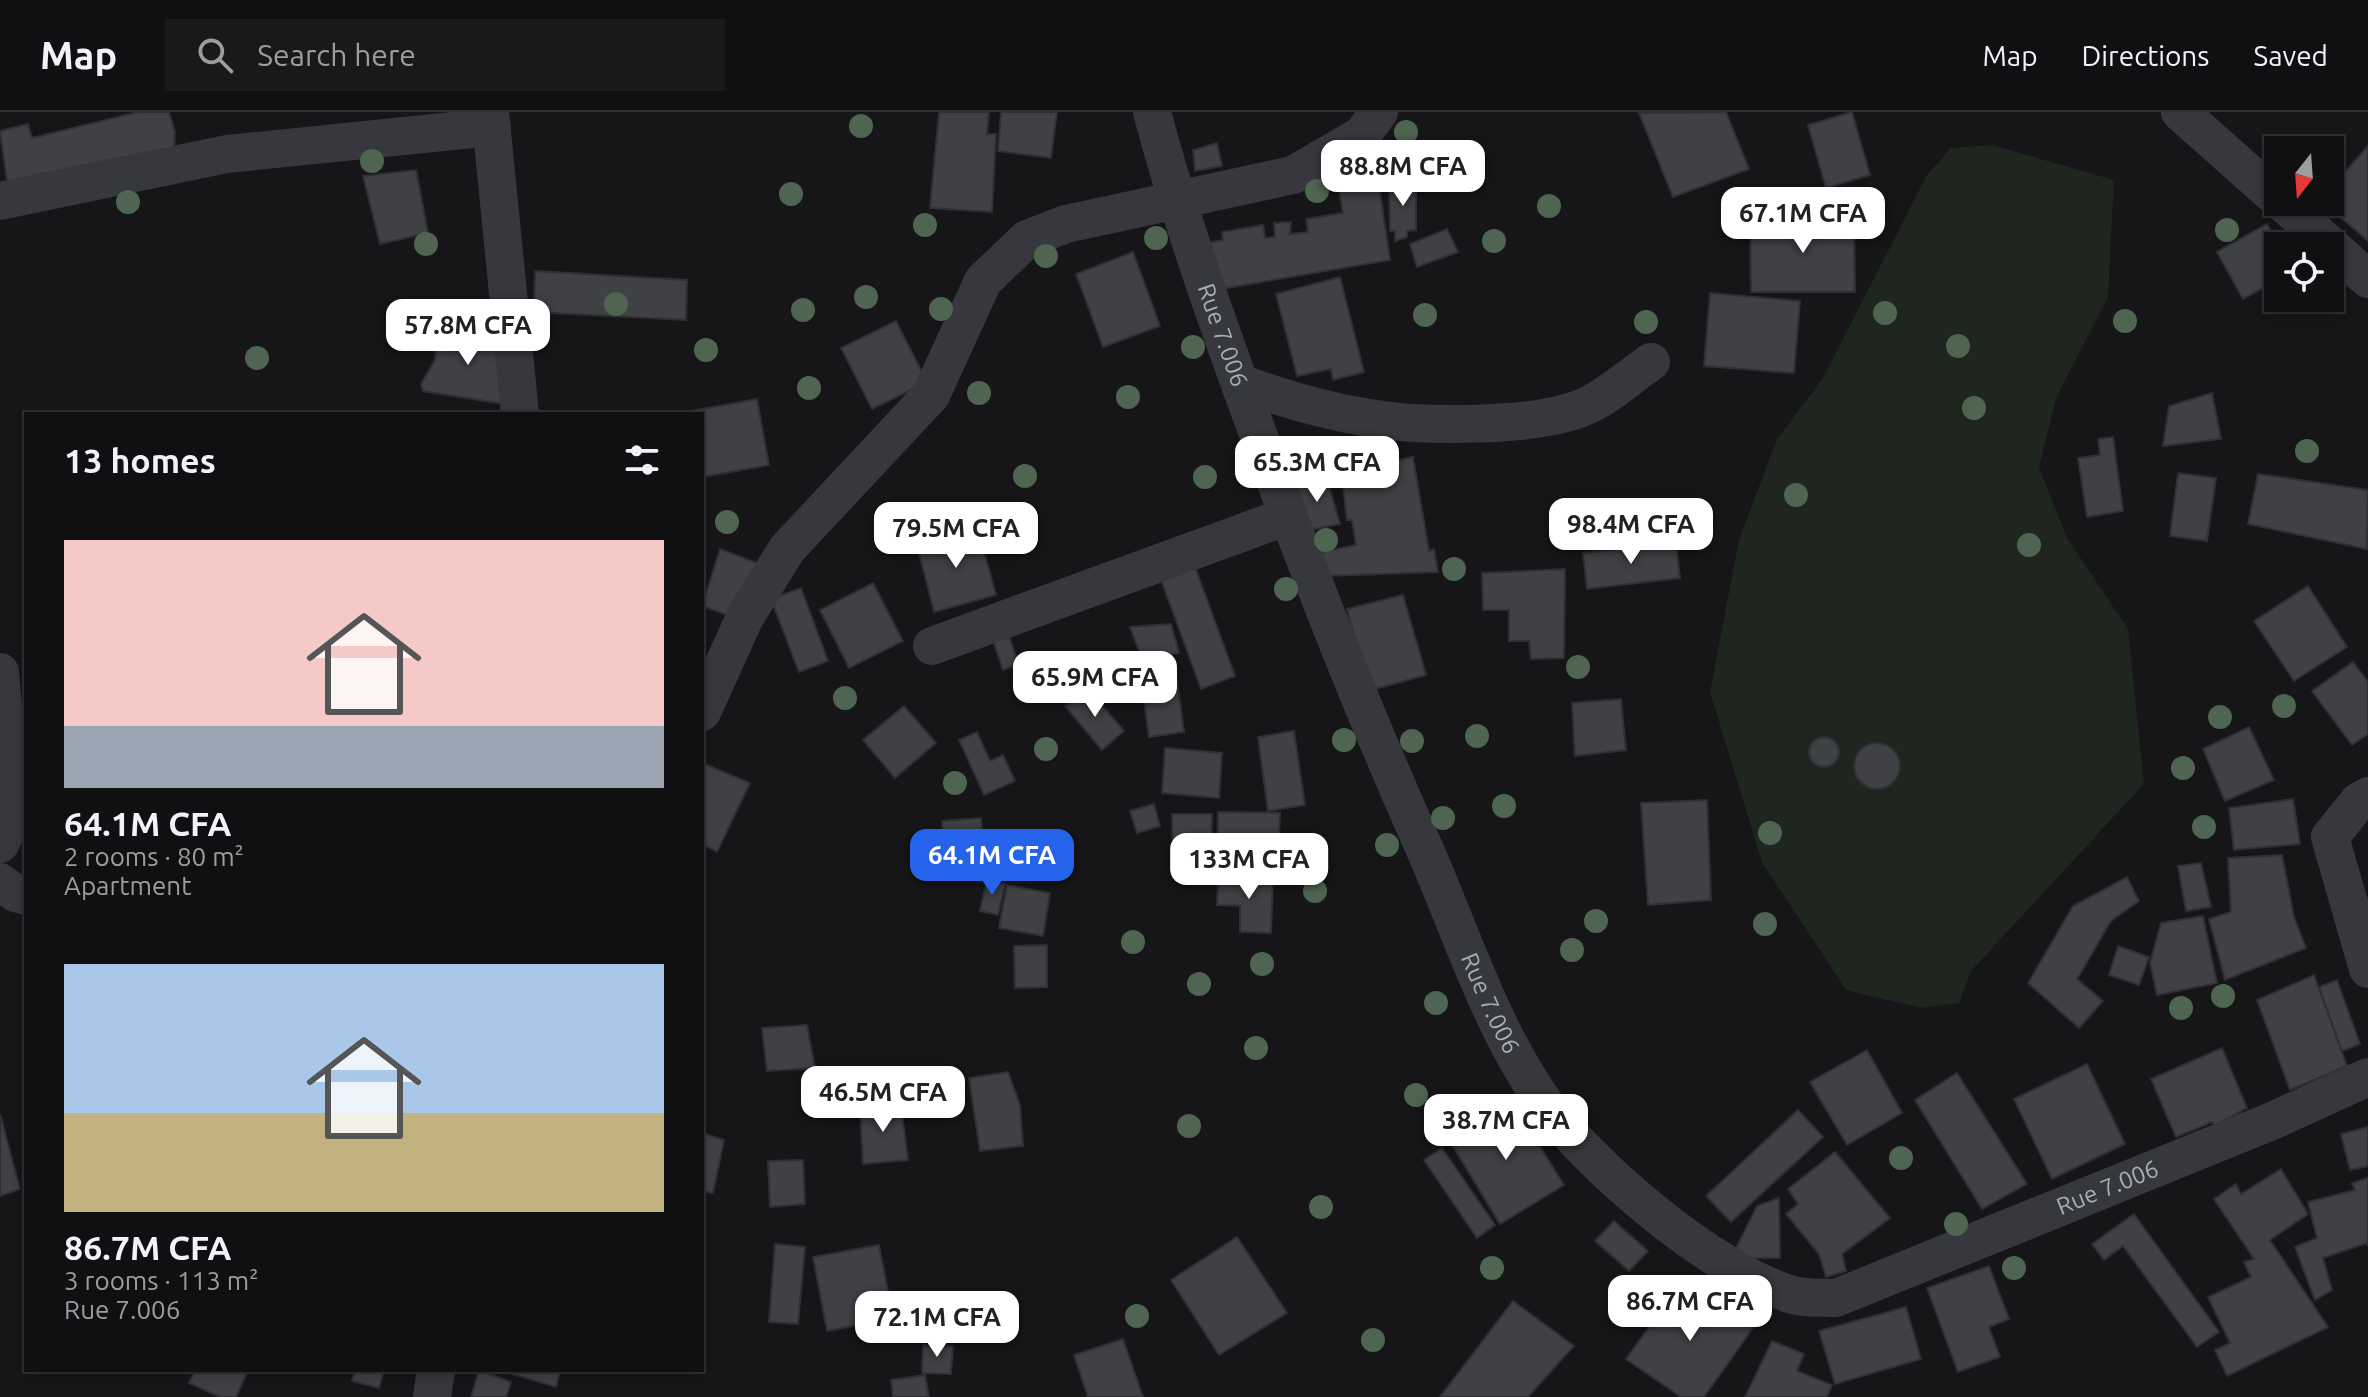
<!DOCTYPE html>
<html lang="en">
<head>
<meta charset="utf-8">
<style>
	:root { --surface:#101012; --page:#19191b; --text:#f1f3f6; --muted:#9c9d9f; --line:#303032; --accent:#2563eb }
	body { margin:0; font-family:Ubuntu,sans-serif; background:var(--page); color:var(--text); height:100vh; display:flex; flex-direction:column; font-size:30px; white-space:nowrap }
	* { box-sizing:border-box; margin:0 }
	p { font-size:26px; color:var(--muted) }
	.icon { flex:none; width:44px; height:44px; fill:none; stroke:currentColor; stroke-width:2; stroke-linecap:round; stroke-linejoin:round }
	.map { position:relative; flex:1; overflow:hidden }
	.sheet { position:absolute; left:24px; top:300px; width:680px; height:960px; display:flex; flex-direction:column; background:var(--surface); border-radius:0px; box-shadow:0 4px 12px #0003,0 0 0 2px var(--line) }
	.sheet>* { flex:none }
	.needle { width:52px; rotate:197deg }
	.controls { position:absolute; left:2264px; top:24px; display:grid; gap:16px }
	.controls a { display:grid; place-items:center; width:80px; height:80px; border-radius:0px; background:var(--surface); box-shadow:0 4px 12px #0003,0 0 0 2px var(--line); font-size:40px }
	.price { position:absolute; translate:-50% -68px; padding:0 18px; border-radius:16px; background:#fff; color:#222; font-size:26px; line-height:52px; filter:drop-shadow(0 2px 4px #0008) }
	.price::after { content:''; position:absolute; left:50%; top:48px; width:24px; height:18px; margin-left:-12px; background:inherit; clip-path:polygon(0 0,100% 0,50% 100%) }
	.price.on { background:var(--accent); color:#fff }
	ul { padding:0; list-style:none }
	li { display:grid; align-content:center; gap:16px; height:424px; padding:0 40px }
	li span { display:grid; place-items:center; height:248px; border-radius:0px; color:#555 }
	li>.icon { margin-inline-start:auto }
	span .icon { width:144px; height:144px; fill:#fffc; stroke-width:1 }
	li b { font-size:34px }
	h2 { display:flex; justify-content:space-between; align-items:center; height:96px; padding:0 40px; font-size:34px }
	header { display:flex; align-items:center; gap:48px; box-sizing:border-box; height:112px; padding:0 40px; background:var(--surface); border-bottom:2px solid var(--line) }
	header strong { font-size:38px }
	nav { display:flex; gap:44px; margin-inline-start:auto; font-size:28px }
	.search { width:560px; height:72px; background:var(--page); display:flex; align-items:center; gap:20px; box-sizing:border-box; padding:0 28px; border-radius:0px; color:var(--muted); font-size:30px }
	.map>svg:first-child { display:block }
	.green { fill:#1e261f }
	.building { fill:#404145; stroke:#303034; stroke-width:2 }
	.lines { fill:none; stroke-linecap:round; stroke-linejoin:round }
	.minor { stroke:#37383d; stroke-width:38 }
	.tree { fill:#506452 }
	.labels { text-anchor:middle; stroke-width:6; stroke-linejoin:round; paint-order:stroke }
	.street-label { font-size:24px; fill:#a8adb8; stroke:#111113 }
</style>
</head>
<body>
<header>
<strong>Map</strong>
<div class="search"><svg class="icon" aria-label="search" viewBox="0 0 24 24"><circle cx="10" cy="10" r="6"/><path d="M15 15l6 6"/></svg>Search here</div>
<nav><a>Map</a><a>Directions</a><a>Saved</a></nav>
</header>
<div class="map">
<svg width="2368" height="1285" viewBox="0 0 2368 1285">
	<rect width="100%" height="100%" fill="#161618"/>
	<polygon class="green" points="1992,33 2114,68 2108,185 2057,284 2039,356 2067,426 2128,517 2144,672 1971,859 1959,891 1921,896 1846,878 1762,750 1710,580 1739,428 1777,327 1823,266 1927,63 1951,36"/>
	<g class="building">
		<polygon points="138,0 169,0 175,20 174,46 8,76 0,19 28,12 32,26"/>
		<polygon points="939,0 989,0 987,22 996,22 992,100 930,96"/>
		<polygon points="1001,0 1057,0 1051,46 998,39"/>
		<polygon points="1726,0 1749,57 1673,85 1639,1"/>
		<polygon points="1852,0 1870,63 1826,76 1808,13"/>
		<polygon points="1217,31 1222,54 1195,59 1193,38"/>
		<polygon points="2368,34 2368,129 2323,90 2330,90 2330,77"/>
		<polygon points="416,58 428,121 380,132 363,64"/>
		<polygon points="1389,70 1416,70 1416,118 1407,119 1407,125 1395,129 1395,119 1390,119"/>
		<polygon points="1379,73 1390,148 1221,177 1207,131 1223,128 1222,120 1263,113 1265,126 1275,125 1274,111 1291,110 1290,122 1308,120 1306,107 1343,101 1339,78"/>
		<polygon points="1854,105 1855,180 1751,180 1750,106"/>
		<polygon points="2267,112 2280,134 2278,168 2243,187 2217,140"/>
		<polygon points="1447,117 1458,140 1417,155 1410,132"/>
		<polygon points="1133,140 1160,214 1103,235 1076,162"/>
		<polygon points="535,159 687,168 686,208 534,200"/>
		<polygon points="1340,165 1364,260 1333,268 1331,257 1297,264 1276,182"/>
		<polygon points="1710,181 1800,189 1794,261 1704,254"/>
		<polygon points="896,209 927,270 872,297 841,236"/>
		<polygon points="437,218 506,224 504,292 423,279 421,272 435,248"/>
		<polygon points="2212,281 2221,327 2163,334 2169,294"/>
		<polygon points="757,287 769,353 702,365 702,302 686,300"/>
		<polygon points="2113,325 2123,399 2087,405 2078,346 2100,343 2098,327"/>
		<polygon points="1413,345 1429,439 1434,437 1438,460 1325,464 1318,441 1356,433 1352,408 1347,408 1341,359"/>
		<polygon points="2178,361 2216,366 2207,429 2170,424"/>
		<polygon points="2258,362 2368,378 2367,437 2248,412"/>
		<polygon points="1326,364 1340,412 1309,418 1293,374"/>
		<polygon points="978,417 996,483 934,500 917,433"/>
		<polygon points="1676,431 1680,466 1587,477 1583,441"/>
		<polygon points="720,437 757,451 736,506 702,494"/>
		<polygon points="1195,455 1235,564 1201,577 1160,465"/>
		<polygon points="1565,457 1564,546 1531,547 1529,529 1509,529 1509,498 1483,498 1482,461"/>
		<polygon points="873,471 903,529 849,556 820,498"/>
		<polygon points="2308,474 2347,535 2294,569 2254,509"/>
		<polygon points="801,476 828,549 799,560 771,487"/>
		<polygon points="1403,483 1426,563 1368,579 1347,497"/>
		<polygon points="1171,512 1179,541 1142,547 1130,515"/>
		<polygon points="1008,522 1019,552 1003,558 993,528"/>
		<polygon points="2353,550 2368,570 2368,622 2352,633 2312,579"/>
		<polygon points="1177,568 1184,620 1149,625 1142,573"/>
		<polygon points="1087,576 1124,619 1102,638 1065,594"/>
		<polygon points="1621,587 1626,638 1575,644 1572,591"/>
		<polygon points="904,594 936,631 895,666 863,628"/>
		<polygon points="2249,615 2274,668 2225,689 2203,637"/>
		<polygon points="1294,619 1305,693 1268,699 1258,625"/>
		<polygon points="977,620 990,649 1003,643 1015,669 984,683 959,628"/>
		<circle cx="1824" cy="640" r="15"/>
		<circle cx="1877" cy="654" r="23"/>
		<polygon points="1165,636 1222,641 1219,686 1162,681"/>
		<polygon points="702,651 750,671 717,740 702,732"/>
		<polygon points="2293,687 2300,732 2234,738 2229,696"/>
		<polygon points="1707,688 1711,788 1648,793 1641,691"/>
		<polygon points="1154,692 1160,714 1137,721 1130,699"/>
		<polygon points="1218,700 1280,701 1278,756 1217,754"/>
		<polygon points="1172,702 1212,702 1211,749 1173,749"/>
		<polygon points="981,706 986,758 946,760 942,709"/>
		<polygon points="2282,743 2294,805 2306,836 2225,868 2209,807 2231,800 2228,746"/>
		<polygon points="2201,751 2211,795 2186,799 2178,754"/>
		<polygon points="1218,765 1273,766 1271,821 1240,820 1240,794 1217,793"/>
		<polygon points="2127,765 2139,789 2111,809 2077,867 2103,889 2079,916 2028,871 2073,794"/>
		<polygon points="987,767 1005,772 998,803 980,799"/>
		<polygon points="1007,773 1050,781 1043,824 999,816"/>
		<polygon points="2203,804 2217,871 2157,883 2150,851 2161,811"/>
		<polygon points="1047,833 1047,875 1015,876 1014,834"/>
		<polygon points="2118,834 2149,845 2139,873 2109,863"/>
		<polygon points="2314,863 2347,954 2290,978 2257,888"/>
		<polygon points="2337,868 2360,932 2342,939 2319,875"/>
		<polygon points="807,913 815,956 767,959 762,916"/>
		<polygon points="2222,936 2247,996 2214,1014 2212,1010 2176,1025 2151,967"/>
		<polygon points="1867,938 1902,1001 1847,1033 1810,970"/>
		<polygon points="2087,952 2125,1032 2052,1067 2014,987"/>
		<polygon points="1008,960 1020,993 1023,1034 980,1039 969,966"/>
		<polygon points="1957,961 2027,1072 1982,1097 1915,988"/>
		<polygon points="1511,988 1564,1073 1500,1112 1448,1026"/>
		<polygon points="901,993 908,1048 863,1052 860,995"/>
		<polygon points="1798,998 1823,1025 1731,1110 1706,1084"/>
		<polygon points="0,1002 20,1077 0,1084"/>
		<polygon points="2368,1015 2368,1054 2350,1058 2341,1022"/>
		<polygon points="702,1021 724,1028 713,1081 702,1079"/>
		<polygon points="1442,1036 1495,1113 1477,1126 1424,1048"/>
		<polygon points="1835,1040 1890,1106 1842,1142 1846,1159 1826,1165 1819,1142 1786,1102 1798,1092 1788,1077"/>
		<polygon points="803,1048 805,1092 770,1095 768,1049"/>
		<polygon points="2281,1057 2308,1102 2270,1128 2328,1215 2227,1264 2215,1238 2230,1231 2208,1185 2251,1165 2244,1150 2254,1147 2214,1087 2236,1072 2241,1082"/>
		<polygon points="2368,1066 2368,1134 2367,1131 2323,1146 2332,1178 2315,1188 2295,1135 2317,1126 2308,1090 2355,1078 2352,1071"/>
		<polygon points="1779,1086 1780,1146 1731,1146 1757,1094"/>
		<polygon points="2134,1102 2219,1220 2197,1235 2123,1134 2104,1148 2092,1132"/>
		<polygon points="1614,1109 1648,1139 1629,1159 1595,1129"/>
		<polygon points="1237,1125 1287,1201 1219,1243 1171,1168"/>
		<polygon points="775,1132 805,1135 798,1212 769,1210"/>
		<polygon points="879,1133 893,1206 827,1219 813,1145"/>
		<polygon points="1989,1154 2009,1207 1989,1215 2000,1245 1958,1260 1927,1176"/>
		<polygon points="1684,1167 1753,1216 1704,1285 1681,1285 1626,1247"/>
		<polygon points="1513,1189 1574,1234 1528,1285 1440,1285"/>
		<polygon points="1906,1195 1921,1247 1835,1272 1819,1219"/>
		<polygon points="1123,1227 1143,1285 1088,1285 1074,1243"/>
		<polygon points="1772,1229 1804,1242 1797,1259 1832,1273 1827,1285 1745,1285"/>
		<polygon points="923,1233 953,1234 951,1262 922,1261"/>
		<polygon points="195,1258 246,1258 248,1259 236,1285 220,1285 189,1271"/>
		<polygon points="355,1258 384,1258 379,1276 352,1269"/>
		<polygon points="479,1258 511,1270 506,1285 471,1285"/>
		<polygon points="499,1258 560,1258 556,1275"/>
		<polygon points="925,1263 929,1285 893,1285 891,1268"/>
	</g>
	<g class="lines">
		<g class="minor">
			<polyline points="490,0 520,302"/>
			<path id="s1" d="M1152,0C1179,102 1214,201 1250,300C1304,449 1361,595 1426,740C1461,821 1491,914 1541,986C1587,1053 1715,1161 1793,1183C1806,1187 1822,1185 1836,1186L2272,1009L2368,965"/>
			<polyline points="2180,0 2278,87"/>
			<polyline points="0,89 227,42 492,15"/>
			<polyline points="2282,90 2368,167"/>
			<path d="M1240,271C1281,286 1325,299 1369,306C1422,315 1538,316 1586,294C1609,284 1630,264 1651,250"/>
			<polyline points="932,534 1288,404"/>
			<polyline points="0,560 13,706 0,732"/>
			<polyline points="702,600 745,505 787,437 931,283 983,169 1027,127 1066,112 1293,63 1362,23 1379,0"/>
			<polyline points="2368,684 2359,689 2330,725 2368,857"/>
			<polyline points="0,770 15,781 26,784"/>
			<polyline points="432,1285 436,1258"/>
		</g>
	</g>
	<g class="tree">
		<circle cx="861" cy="14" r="12"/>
		<circle cx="1406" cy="20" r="12"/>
		<circle cx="372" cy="49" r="12"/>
		<circle cx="1317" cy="79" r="12"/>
		<circle cx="791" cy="82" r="12"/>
		<circle cx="128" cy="90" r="12"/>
		<circle cx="1549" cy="94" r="12"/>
		<circle cx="925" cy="113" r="12"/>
		<circle cx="2227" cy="118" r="12"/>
		<circle cx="1156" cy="126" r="12"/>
		<circle cx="1494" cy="129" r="12"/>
		<circle cx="426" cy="132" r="12"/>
		<circle cx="1046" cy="144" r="12"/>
		<circle cx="866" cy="185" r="12"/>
		<circle cx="616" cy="192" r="12"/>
		<circle cx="941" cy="197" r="12"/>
		<circle cx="803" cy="198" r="12"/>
		<circle cx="1885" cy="201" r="12"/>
		<circle cx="1425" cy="203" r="12"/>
		<circle cx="2125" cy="209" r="12"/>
		<circle cx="1646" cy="210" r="12"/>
		<circle cx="1958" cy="234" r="12"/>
		<circle cx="1193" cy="235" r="12"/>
		<circle cx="706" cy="238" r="12"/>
		<circle cx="257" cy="246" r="12"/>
		<circle cx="809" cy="276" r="12"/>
		<circle cx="979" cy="281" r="12"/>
		<circle cx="1128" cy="285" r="12"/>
		<circle cx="1974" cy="296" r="12"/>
		<circle cx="2307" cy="339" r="12"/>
		<circle cx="1025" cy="364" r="12"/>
		<circle cx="1205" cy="365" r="12"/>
		<circle cx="1796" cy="383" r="12"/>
		<circle cx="727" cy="410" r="12"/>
		<circle cx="1326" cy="428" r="12"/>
		<circle cx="2029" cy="433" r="12"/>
		<circle cx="1454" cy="457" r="12"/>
		<circle cx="1286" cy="477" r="12"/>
		<circle cx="1578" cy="555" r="12"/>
		<circle cx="1109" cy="562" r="12"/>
		<circle cx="845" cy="586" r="12"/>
		<circle cx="2284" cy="594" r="12"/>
		<circle cx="2220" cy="605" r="12"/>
		<circle cx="1477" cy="624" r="12"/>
		<circle cx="1344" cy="628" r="12"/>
		<circle cx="1412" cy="629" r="12"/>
		<circle cx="1046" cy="637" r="12"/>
		<circle cx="2183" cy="656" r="12"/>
		<circle cx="955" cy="671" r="12"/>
		<circle cx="1504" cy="694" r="12"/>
		<circle cx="1443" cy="706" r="12"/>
		<circle cx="2204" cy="715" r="12"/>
		<circle cx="1770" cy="721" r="12"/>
		<circle cx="1387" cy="733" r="12"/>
		<circle cx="1315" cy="779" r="12"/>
		<circle cx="1596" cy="809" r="12"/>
		<circle cx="1765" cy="812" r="12"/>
		<circle cx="1133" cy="830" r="12"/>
		<circle cx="1572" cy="838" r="12"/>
		<circle cx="1262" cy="852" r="12"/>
		<circle cx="1199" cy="872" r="12"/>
		<circle cx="2223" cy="884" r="12"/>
		<circle cx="1436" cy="891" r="12"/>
		<circle cx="2181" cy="896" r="12"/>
		<circle cx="1256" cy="936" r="12"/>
		<circle cx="1416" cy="983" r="12"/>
		<circle cx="1189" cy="1014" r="12"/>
		<circle cx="1901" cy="1046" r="12"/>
		<circle cx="1321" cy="1095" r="12"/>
		<circle cx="1956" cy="1112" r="12"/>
		<circle cx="1492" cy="1156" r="12"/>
		<circle cx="2014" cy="1156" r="12"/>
		<circle cx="1633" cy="1181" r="12"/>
		<circle cx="1137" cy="1204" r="12"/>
		<circle cx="1373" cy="1228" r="12"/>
	</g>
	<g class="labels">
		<g class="street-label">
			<text dy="8" stroke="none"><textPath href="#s1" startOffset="234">Rue 7.006</textPath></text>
			<text dy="8" stroke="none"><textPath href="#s1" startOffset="954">Rue 7.006</textPath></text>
			<text dy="8" stroke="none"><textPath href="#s1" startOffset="1722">Rue 7.006</textPath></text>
		</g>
	</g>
</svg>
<div class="controls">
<a><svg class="needle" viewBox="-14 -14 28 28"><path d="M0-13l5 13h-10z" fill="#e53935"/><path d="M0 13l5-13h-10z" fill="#9c9d9f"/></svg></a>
<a><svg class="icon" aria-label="locate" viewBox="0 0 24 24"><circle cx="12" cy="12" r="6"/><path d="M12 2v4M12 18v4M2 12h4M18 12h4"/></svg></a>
</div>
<b class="price" style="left:1403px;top:96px">88.8M CFA</b>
<b class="price" style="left:1803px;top:143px">67.1M CFA</b>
<b class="price" style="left:468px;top:255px">57.8M CFA</b>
<b class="price" style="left:1317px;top:392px">65.3M CFA</b>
<b class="price" style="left:1631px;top:454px">98.4M CFA</b>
<b class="price" style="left:956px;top:458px">79.5M CFA</b>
<b class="price" style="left:1095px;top:607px">65.9M CFA</b>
<b class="price on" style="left:992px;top:785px">64.1M CFA</b>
<b class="price" style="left:1249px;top:789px">133M CFA</b>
<b class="price" style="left:883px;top:1022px">46.5M CFA</b>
<b class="price" style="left:1506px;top:1050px">38.7M CFA</b>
<b class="price" style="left:1690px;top:1231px">86.7M CFA</b>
<b class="price" style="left:937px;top:1247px">72.1M CFA</b>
<section class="sheet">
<h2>13 homes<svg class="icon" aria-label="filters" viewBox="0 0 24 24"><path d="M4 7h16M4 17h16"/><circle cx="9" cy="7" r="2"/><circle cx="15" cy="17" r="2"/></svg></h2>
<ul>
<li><span style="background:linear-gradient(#f6c9c9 75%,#9aa5b1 0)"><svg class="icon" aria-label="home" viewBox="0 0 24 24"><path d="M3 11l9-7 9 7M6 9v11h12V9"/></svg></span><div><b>64.1M CFA</b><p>2 rooms · 80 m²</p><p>Apartment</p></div></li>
<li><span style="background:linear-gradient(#a9c7e8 60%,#c2b280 0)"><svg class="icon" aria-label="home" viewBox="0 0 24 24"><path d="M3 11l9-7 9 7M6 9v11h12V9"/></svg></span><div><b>86.7M CFA</b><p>3 rooms · 113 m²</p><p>Rue 7.006</p></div></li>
</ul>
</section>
</div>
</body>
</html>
